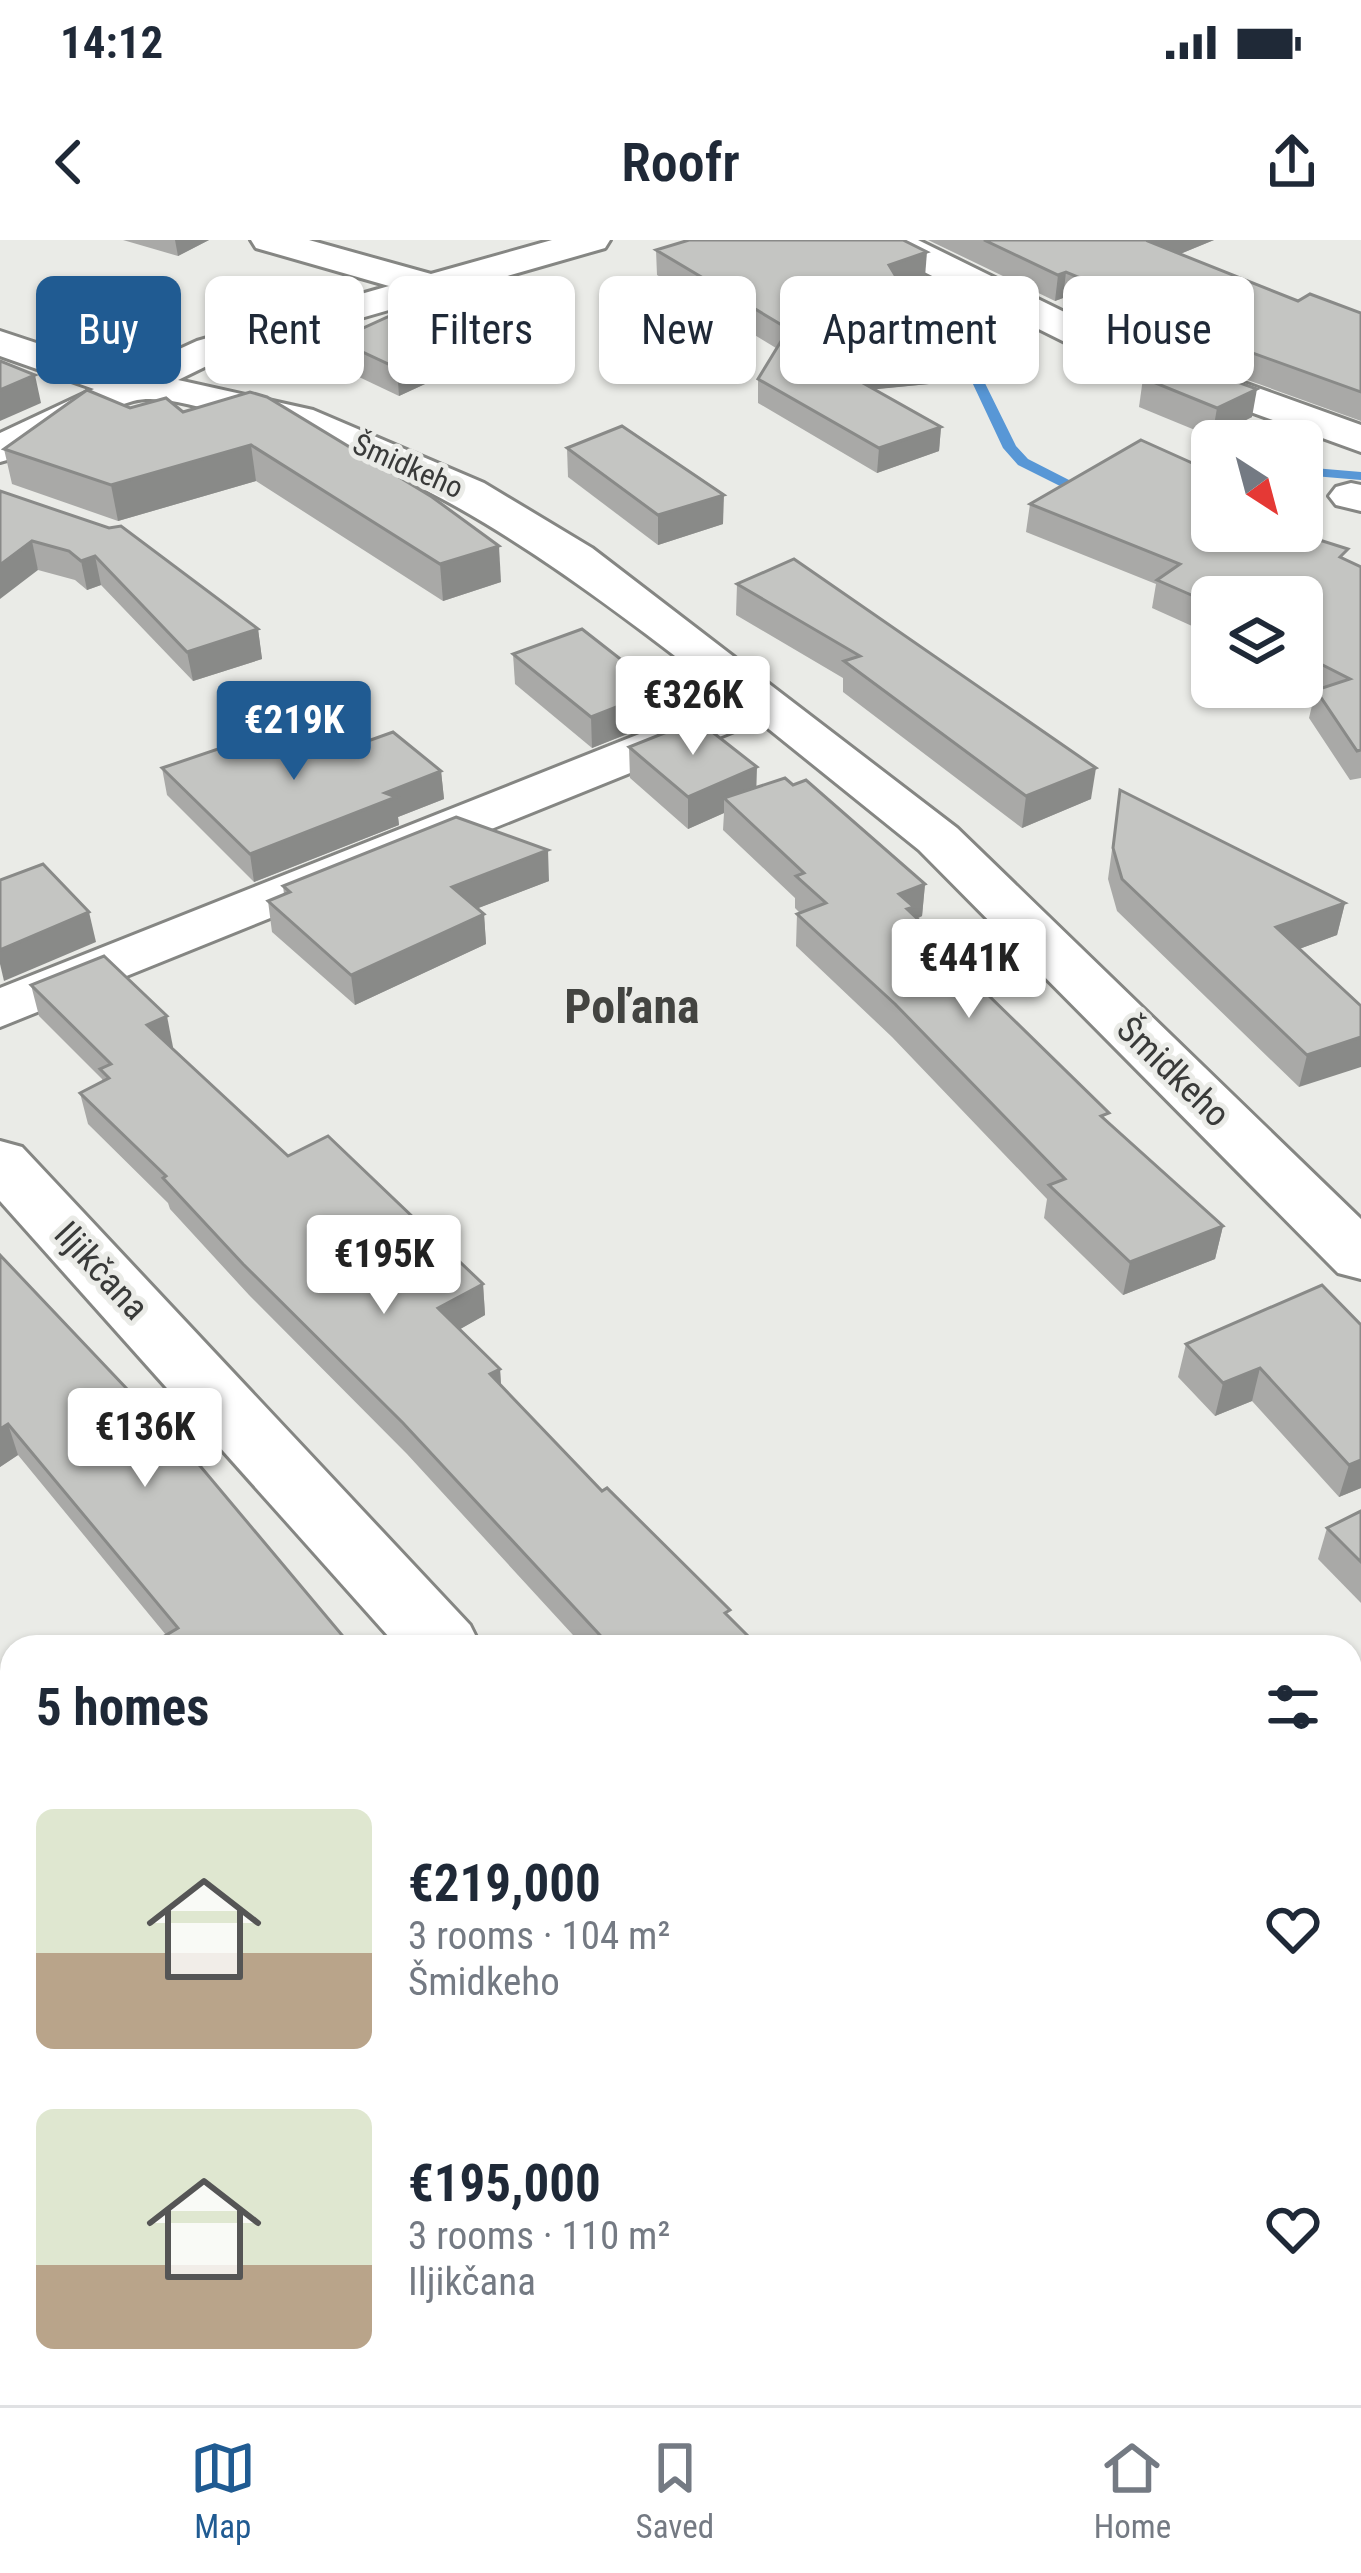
<!DOCTYPE html>
<html lang="en">
<head>
<meta charset="utf-8">
<style>
	:root { --surface:#fff; --page:#f2f2f3; --text:#1f2937; --muted:#747a83; --line:#e0e1e3; --accent:#205b92 }
	body { margin:0; font-family:"Roboto Condensed",sans-serif; background:var(--page); color:var(--text); height:100vh; display:flex; flex-direction:column; font-size:45px; white-space:nowrap }
	* { box-sizing:border-box; margin:0 }
	p { font-size:39px; color:var(--muted) }
	.icon { flex:none; width:66px; height:66px; fill:none; stroke:currentColor; stroke-width:2; stroke-linecap:round; stroke-linejoin:round }
	.map { position:relative; flex:1; overflow:hidden }
	.panel { position:absolute; left:0px; top:1395px; width:1362px; height:771px; display:flex; flex-direction:column; background:var(--surface); border-radius:36px 36px 0 0; box-shadow:0 3px 9px #0004 }
	.panel>* { flex:none }
	.guide { position:absolute; left:36px; top:36px; width:1290px; height:108px; display:flex; gap:24px }
	.needle { width:78px; rotate:144deg }
	.tools { position:absolute; left:1191px; top:180px; display:grid; gap:24px }
	.tools a { display:grid; place-items:center; width:132px; height:132px; border-radius:18px; background:var(--surface); box-shadow:0 3px 9px #0004; font-size:60px }
	.price { position:absolute; translate:-50% -102px; padding:0 27px; border-radius:12px; background:#fff; color:#222; font-size:39px; line-height:78px; filter:drop-shadow(0 3px 6px #0008) }
	.price::after { content:''; position:absolute; left:50%; top:72px; width:36px; height:27px; margin-left:-18px; background:inherit; clip-path:polygon(0 0,100% 0,50% 100%) }
	.price.current { background:var(--accent); color:#fff }
	ul { padding:0; list-style:none }
	li { display:flex; align-items:center; gap:36px; height:300px; padding:0 36px }
	li span { display:grid; place-items:center; flex:none; width:336px; height:240px; border-radius:18px; color:#555 }
	li>.icon { margin-inline-start:auto }
	span .icon { width:144px; height:144px; fill:#fffc; stroke-width:1 }
	li b { font-size:51px }
	h2 { display:flex; justify-content:space-between; align-items:center; height:144px; padding:0 36px; font-size:51px }
	.pill { padding:0 42px; border-radius:18px; background:var(--surface); box-shadow:0 3px 9px #0004; font-size:42px; line-height:108px }
	.pill.current { background:var(--accent); color:#fff }
	.status { display:flex; justify-content:space-between; align-items:center; height:84px; padding:0 60px; background:var(--surface); direction:ltr }
	.status svg { height:33px; fill:currentColor }
	header { display:flex; justify-content:space-between; align-items:center; height:156px; padding:0 36px; background:var(--surface); font-size:54px; font-weight:600 }
	.tab-bar { display:flex; justify-content:space-around; align-items:center; height:168px; border-top:3px solid var(--line); background:var(--surface); font-size:33px; color:var(--muted) }
	.tab-bar a { display:grid; justify-items:center; gap:6px }
	.tab-bar .current { color:var(--accent) }
	.map>svg:first-child { display:block }
	.lines { fill:none; stroke-linecap:round; stroke-linejoin:round }
	.stream { fill:#5897d6; fill-rule:evenodd }
	.minor-casing { stroke:#858683; stroke-width:6 }
	.minor { fill:#fff; fill-rule:evenodd }
	.wall { fill:#a9a9a7 }
	.shaded-wall { fill:#898a88 }
	.building { fill:#c4c5c2; stroke:#898a88; stroke-width:3 }
	.labels { text-anchor:middle; stroke-width:10; stroke-linejoin:round; paint-order:stroke }
	.far-street-label { font-size:30px; fill:#393a39; stroke:#eaebe7 }
	.street-label { font-size:36px; fill:#393a39; stroke:#eaebe7 }
	.district-label { font-size:48px; font-weight:bold; fill:#434441; stroke:#eaebe7 }
</style>
</head>
<body>
<div class="status"><b>14:12</b><svg viewBox="0 0 49 12"><path d="M0 12V9h3v3zM5 12V6h3v6zM10 12V3h3v9zM15 12V0h3v12zM26 1h20v11H26zM47 4h2v5h-2z"/></svg></div>
<header><svg class="icon" aria-label="back" viewBox="0 0 24 24"><path d="M15 5l-7 7 7 7"/></svg>Roofr<svg class="icon" aria-label="share" viewBox="0 0 24 24"><path d="M12 15V3M7 8l5-5 5 5M5 13v7h14v-7"/></svg></header>
<div class="map">
<svg width="1361" height="2165" viewBox="0 0 1361 2165">
	<rect width="100%" height="100%" fill="#eaebe7"/>
	<g class="lines">
		<g class="stream">
			<polygon points="836,0 850,0 922,46 976,125 1016,206 1028,219 1071,241 1097,246 1097,252 1062,247 1018,225 1003,208 964,125 914,52"/>
			<polygon points="1302,227 1361,232 1361,240 1302,235"/>
		</g>
		<g class="minor-casing">
			<g id="minor">
				<path d="M251,0H309L431,34L552,0H610L605,8L225,117L178,140L313,170L484,243L592,308L957,588L1361,979V1039L1338,1033L919,610L759,481L0,787V748L730,458C567,333 427,223 223,173C198,167 159,154 133,161C87,174 47,210 0,222V193L94,149L0,116V91L127,133L197,101L389,46L256,8Z"/>
				<polygon points="871,0 918,0 1113,96 1361,185 1361,212 1085,112 876,8"/>
				<polygon points="1351,243 1361,245 1361,271 1336,265 1329,256 1336,247"/>
				<polygon points="0,901 22,907 470,1385 481,1407 398,1407 0,961"/>
				<polygon points="1052,2154 1154,2154 1159,2165 1057,2165"/>
			</g>
		</g>
		<use href="#minor" class="minor"/>
	</g>
	<g class="wall">
		<polygon points="123,0 209,0 178,16"/>
		<polygon points="928,0 1214,0 1180,14 1298,61 1361,73 1361,181 1217,129 1218,124 1063,58 1055,61"/>
		<polygon points="656,10 925,37 902,46 921,78 919,100 929,144 875,149 941,187 939,211 877,233 758,163 758,139 776,108 657,35"/>
		<polygon points="526,70 527,97 399,156 340,128 337,100"/>
		<polygon points="1143,138 1252,177 1212,197 1139,167"/>
		<polygon points="250,152 501,342 443,361 256,241 118,281 12,244 4,209 130,168 183,172"/>
		<polygon points="567,208 723,284 658,305 568,237"/>
		<polygon points="0,251 258,389 262,419 193,441 101,345 87,350 75,340 38,330"/>
		<polygon points="1030,264 1212,291 1346,320 1361,327 1361,538 1350,540 1309,478 1315,453 1302,446 1302,357 1212,357 1212,395 1152,368 1156,344 1026,292"/>
		<polygon points="794,319 1091,559 1022,588 843,452 843,438 736,375 737,344"/>
		<polygon points="513,414 660,450 660,481 592,508 515,444"/>
		<polygon points="629,507 757,547 925,644 922,676 917,679 1107,881 1223,986 1215,1019 1123,1055 1044,978 1047,959 892,797 796,706 797,674 800,673 795,668 795,658 723,590 724,573 688,589 630,538"/>
		<polygon points="326,516 441,531 444,559 398,577 399,585 254,642 167,555 162,528"/>
		<polygon points="1120,550 1345,663 1337,695 1299,709 1361,766 1299,847 1117,671 1108,639"/>
		<polygon points="549,641 478,668 484,674 486,704 355,765 272,692 268,661 284,654 283,646"/>
		<polygon points="31,745 173,807 171,808 288,916 483,1044 485,1075 460,1089 500,1129 501,1146 602,1251 759,1407 584,1407 407,1214 249,1055 170,969 168,963 88,884 80,853 103,842 102,839 39,776"/>
		<polygon points="0,1015 352,1407 166,1395 18,1215 0,1227"/>
		<polygon points="1322,1045 1361,1248 1339,1257 1252,1161 1215,1176 1178,1137 1186,1104"/>
		<polygon points="1361,1271 1361,1363 1318,1319 1327,1288"/>
		<polygon points="12,1487 12,1527 0,1497"/>
		<polygon points="1350,1976 1361,1988 1361,2165 1354,2165 1341,2154 1350,2154"/>
		<polygon points="606,2154 677,2154 665,2165 615,2165"/>
		<polygon points="1281,2154 1310,2154 1300,2165 1291,2165"/>
	</g>
	<g class="shaded-wall">
		<polygon points="175,0 209,0 178,16"/>
		<polygon points="1156,0 1214,0 1146,28 1150,2"/>
		<polygon points="927,12 925,37 888,51 889,25"/>
		<polygon points="1066,32 1063,58 1055,61 1058,35"/>
		<polygon points="526,70 527,97 399,156 397,128"/>
		<polygon points="931,117 929,144 848,152 849,125"/>
		<polygon points="35,135 41,163 0,181 0,150"/>
		<polygon points="1257,149 1252,177 1212,197 1217,168"/>
		<polygon points="941,187 939,211 877,233 879,208"/>
		<polygon points="251,205 256,241 118,281 111,245"/>
		<polygon points="724,255 723,284 658,305 658,275"/>
		<polygon points="32,301 38,330 0,359 0,325"/>
		<polygon points="499,306 501,342 443,361 440,324"/>
		<polygon points="95,316 101,345 87,350 81,321"/>
		<polygon points="258,389 262,419 193,441 187,412"/>
		<polygon points="660,450 660,481 592,508 591,477"/>
		<polygon points="757,527 756,559 724,558 724,573 688,589 688,557"/>
		<polygon points="1096,528 1091,559 1022,588 1026,556"/>
		<polygon points="441,531 444,559 398,577 399,585 254,642 250,614 385,553"/>
		<polygon points="548,610 549,641 455,677 452,647"/>
		<polygon points="925,644 922,676 913,680 899,654"/>
		<polygon points="1345,663 1337,695 1269,720 1276,687"/>
		<polygon points="89,672 96,702 4,741 0,724 0,710"/>
		<polygon points="484,674 486,704 355,765 351,735"/>
		<polygon points="167,776 173,807 153,816 147,785"/>
		<polygon points="1361,797 1361,827 1299,847 1307,815"/>
		<polygon points="1223,986 1215,1019 1123,1055 1130,1022"/>
		<polygon points="483,1044 485,1075 441,1100 438,1068"/>
		<polygon points="1260,1128 1252,1161 1215,1176 1223,1143"/>
		<polygon points="500,1129 502,1160 490,1134"/>
		<polygon points="8,1184 18,1215 0,1227 0,1189"/>
		<polygon points="1361,1220 1361,1248 1339,1257 1349,1225"/>
		<polygon points="649,2154 677,2154 665,2165 636,2165"/>
		<polygon points="1303,2154 1310,2154 1298,2165"/>
	</g>
	<g class="building">
		<polygon points="689,0 903,0 927,12 889,25 921,78 905,79 931,117 849,125 656,10"/>
		<polygon points="984,0 1156,0 1150,2 1298,61 1310,54 1361,73 1361,152 1222,102 1228,99 1066,32 1058,35"/>
		<polygon points="519,49 526,70 397,128 337,100 392,75"/>
		<polygon points="783,98 941,187 879,208 758,139"/>
		<polygon points="0,121 35,135 0,150"/>
		<polygon points="1179,121 1257,149 1217,168 1143,138"/>
		<polygon points="87,150 130,168 166,158 183,172 250,152 267,157 432,257 499,306 440,324 251,205 111,245 4,209"/>
		<polygon points="622,186 724,255 658,275 567,208"/>
		<polygon points="1141,200 1212,232 1212,291 1291,291 1348,309 1340,317 1361,327 1361,510 1357,511 1316,450 1350,439 1303,415 1314,409 1302,404 1302,357 1212,357 1212,364 1157,340 1180,324 1030,264"/>
		<polygon points="0,251 109,288 121,286 258,389 187,412 95,316 81,321 69,311 32,301 0,325"/>
		<polygon points="794,319 1096,528 1026,556 844,421 860,416 737,344"/>
		<polygon points="582,389 660,450 591,477 513,414"/>
		<polygon points="697,480 757,527 688,557 629,507"/>
		<polygon points="292,484 326,516 393,492 441,531 385,553 396,557 250,614 162,528"/>
		<polygon points="785,538 793,545 806,540 925,644 899,654 914,667 907,669 977,735 972,737 983,750 1109,873 1101,876 1223,986 1130,1022 1049,945 1065,939 895,764 797,674 826,663 796,636 804,633 724,558"/>
		<polygon points="1120,550 1345,663 1276,687 1361,766 1361,797 1307,815 1122,639 1113,608"/>
		<polygon points="456,577 548,610 452,647 484,674 351,735 268,661 290,652 283,646"/>
		<polygon points="43,624 89,672 0,710 0,640"/>
		<polygon points="104,716 167,776 147,785 288,916 328,896 483,1044 438,1068 500,1129 490,1134 602,1251 607,1248 730,1370 725,1373 759,1407 611,1407 403,1183 243,1024 163,938 166,936 80,853 109,838 100,829 111,824 31,745"/>
		<polygon points="0,1015 201,1227 352,1407 146,1407 178,1388 8,1184 0,1189"/>
		<polygon points="1322,1045 1361,1085 1361,1220 1349,1225 1260,1128 1223,1143 1186,1104"/>
		<polygon points="1361,1271 1361,1322 1327,1288"/>
		<polygon points="12,1487 12,1512 0,1496"/>
		<polygon points="1350,1976 1361,1988 1361,2134 1350,2125"/>
		<polygon points="624,2154 649,2154 636,2165 633,2165"/>
		<polygon points="854,2154 968,2154 978,2165 842,2165"/>
	</g>
	<g class="labels">
		<g class="far-street-label">
			<text transform="translate(408 226) rotate(24)" y="10">Šmidkeho</text>
		</g>
		<g class="street-label">
			<text transform="translate(1174 831) rotate(44)" y="13">Šmidkeho</text>
			<text transform="translate(102 1030) rotate(47)" y="13">Iljikčana</text>
		</g>
		<g class="district-label">
			<text x="632" y="783">Poľana</text>
		</g>
	</g>
</svg>
<div class="tools">
<a><svg class="needle" viewBox="-14 -14 28 28"><path d="M0-13l5 13h-10z" fill="#e53935"/><path d="M0 13l5-13h-10z" fill="#747a83"/></svg></a>
<a><svg class="icon" aria-label="layers" viewBox="0 0 24 24"><path d="M12 4l9 5-9 5-9-5zM3 14l9 5 9-5"/></svg></a>
</div>
<b class="price" style="left:693px;top:518px">€326K</b>
<b class="price current" style="left:294px;top:543px">€219K</b>
<b class="price" style="left:969px;top:781px">€441K</b>
<b class="price" style="left:384px;top:1077px">€195K</b>
<b class="price" style="left:145px;top:1250px">€136K</b>
<div class="guide">
<a class="pill current">Buy</a>
<a class="pill">Rent</a>
<a class="pill">Filters</a>
<a class="pill">New</a>
<a class="pill">Apartment</a>
<a class="pill">House</a>
</div>
<section class="panel">
<h2>5 homes<svg class="icon" aria-label="filters" viewBox="0 0 24 24"><path d="M4 7h16M4 17h16"/><circle cx="9" cy="7" r="2"/><circle cx="15" cy="17" r="2"/></svg></h2>
<ul>
<li><span style="background:linear-gradient(#dfe7d0 60%,#b9a48a 0)"><svg class="icon" aria-label="home" viewBox="0 0 24 24"><path d="M3 11l9-7 9 7M6 9v11h12V9"/></svg></span><div><b>€219,000</b><p>3 rooms · 104 m²</p><p>Šmidkeho</p></div><svg class="icon" aria-label="heart" viewBox="0 0 24 24"><path d="M12 20l-8-8c-3-5 5-10 8-4 3-6 11-1 8 4z"/></svg></li>
<li><span style="background:linear-gradient(#dfe7d0 65%,#b9a48a 0)"><svg class="icon" aria-label="home" viewBox="0 0 24 24"><path d="M3 11l9-7 9 7M6 9v11h12V9"/></svg></span><div><b>€195,000</b><p>3 rooms · 110 m²</p><p>Iljikčana</p></div><svg class="icon" aria-label="heart" viewBox="0 0 24 24"><path d="M12 20l-8-8c-3-5 5-10 8-4 3-6 11-1 8 4z"/></svg></li>
</ul>
</section>
</div>
<nav class="tab-bar">
<a class="current"><svg class="icon" aria-label="map" viewBox="0 0 24 24"><path d="M3 6l6-2 6 2 6-2v14l-6 2-6-2-6 2zM9 4v14M15 6v14"/></svg>Map</a>
<a><svg class="icon" aria-label="saved" viewBox="0 0 24 24"><path d="M7 4h10v16l-5-4-5 4z"/></svg>Saved</a>
<a><svg class="icon" aria-label="home" viewBox="0 0 24 24"><path d="M3 11l9-7 9 7M6 9v11h12V9"/></svg>Home</a>
</nav>
</body>
</html>
